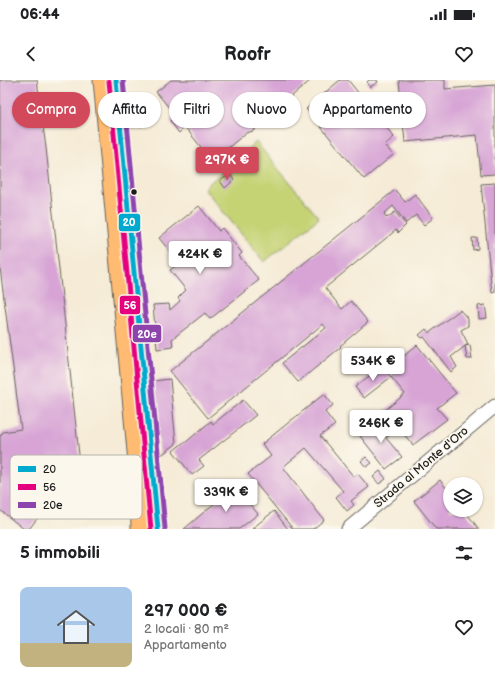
<!DOCTYPE html>
<html lang="it">
<head>
<meta charset="utf-8">
<style>
	:root { --surface:#fff; --page:#f6f6f6; --text:#202124; --muted:#757577; --accent:#d1495b }
	body { margin:0; font-family:"Balsamiq Sans",sans-serif; background:var(--page); color:var(--text); height:100vh; display:flex; flex-direction:column; font-size:15px; white-space:nowrap }
	* { box-sizing:border-box; margin:0 }
	p { font-size:13px; color:var(--muted) }
	.icon { flex:none; width:22px; height:22px; fill:none; stroke:currentColor; stroke-width:2; stroke-linecap:round; stroke-linejoin:round }
	.map { position:relative; height:449px; overflow:hidden }
	.drawer { display:flex; flex-direction:column; background:var(--surface); flex:1 }
	.drawer>* { flex:none }
	.guide { position:absolute; left:12px; top:12px; width:471px; height:36px; display:flex; gap:8px }
	.controls { position:absolute; left:443px; top:397px; display:grid; gap:8px }
	.controls a { display:grid; place-items:center; width:40px; height:40px; border-radius:50%; background:var(--surface); box-shadow:0 1px 3px #0004; font-size:20px }
	.price { position:absolute; translate:-50% -34px; padding:0 9px; border-radius:4px; background:#fff; color:#222; font-size:13px; line-height:26px; filter:drop-shadow(0 1px 2px #0008) }
	.price::after { content:''; position:absolute; left:50%; top:24px; width:12px; height:9px; margin-left:-6px; background:inherit; clip-path:polygon(0 0,100% 0,50% 100%) }
	.price.selected { background:var(--accent); color:#fff }
	ul { padding:0; list-style:none }
	li { display:flex; align-items:center; gap:12px; height:100px; padding:0 20px }
	li span { display:grid; place-items:center; flex:none; width:112px; height:80px; border-radius:8px; color:#555 }
	li>.icon { margin-inline-start:auto }
	span .icon { width:48px; height:48px; fill:#fffc; stroke-width:1 }
	li b { font-size:17px }
	h2 { display:flex; justify-content:space-between; align-items:center; height:48px; padding:0 20px; font-size:17px }
	.chip { padding:0 14px; border-radius:18px; background:var(--surface); box-shadow:0 1px 3px #0004; font-size:14px; line-height:36px }
	.chip.selected { background:var(--accent); color:#fff }
	.status { display:flex; justify-content:space-between; align-items:center; height:28px; padding:0 20px; background:var(--surface); direction:ltr }
	.status svg { height:11px; fill:currentColor }
	header { display:flex; justify-content:space-between; align-items:center; height:52px; padding:0 20px; background:var(--surface); font-size:18px; font-weight:800 }
	.map>svg:first-child { display:block }
	.green { fill:#c5d375; stroke:#707848 }
	.building { fill:#d7a4d5 }
	.lines { fill:none; stroke-linecap:round; stroke-linejoin:round }
	.minor-casing { stroke:#68645d; stroke-width:15 }
	.major-casing { stroke:#68645d; stroke-width:19 }
	.minor { stroke:#fff; stroke-width:13 }
	.major { stroke:#ffbb71; stroke-width:17 }
	.bus-1-casing { stroke:#fbf7ec; stroke-width:8 }
	.bus-2-casing { stroke:#fbf7ec; stroke-width:8 }
	.bus-3-casing { stroke:#fbf7ec; stroke-width:8 }
	.bus-1 { stroke:#00a9ce; stroke-width:5 }
	.bus-2 { stroke:#e5007d; stroke-width:5 }
	.bus-3 { stroke:#8e44ad; stroke-width:5 }
	.bus-dot { fill:#1c1c1c; stroke:#fbf7ec; stroke-width:1.5 }
	.labels { text-anchor:middle; stroke-width:3.5; stroke-linejoin:round; paint-order:stroke }
	.street-label { font-size:12px; fill:#1c1c1c; stroke:#fbf7ec }
	.key { fill:#fbf7ec; stroke:#b8b5ae; stroke-width:1 }
	.key-label { font-size:11px; fill:#1c1c1c }
	.line-badge { stroke:#fbf7ec; stroke-width:1.5 }
	.badge-label { font-size:11px; text-anchor:middle; font-weight:bold; fill:#fff }
</style>
</head>
<body>
<div class="status"><b>06:44</b><svg viewBox="0 0 49 12"><path d="M0 12V9h3v3zM5 12V6h3v6zM10 12V3h3v9zM15 12V0h3v12zM26 1h20v11H26zM47 4h2v5h-2z"/></svg></div>
<header><svg class="icon" aria-label="back" viewBox="0 0 24 24"><path d="M15 5l-7 7 7 7"/></svg>Roofr<svg class="icon" aria-label="heart" viewBox="0 0 24 24"><path d="M12 20l-8-8c-3-5 5-10 8-4 3-6 11-1 8 4z"/></svg></header>
<div class="map">
<svg width="495" height="449" viewBox="0 0 495 449">
	<rect width="100%" height="100%" fill="#fbf7ec"/>
	<filter id="ink" filterUnits="userSpaceOnUse"><feTurbulence type="fractalNoise" baseFrequency=".025" numOctaves="2"/><feDisplacementMap in="SourceGraphic" scale="8" xChannelSelector="R" yChannelSelector="G"/><feConvolveMatrix kernelMatrix="1 2 1 2 8 2 1 2 1" color-interpolation-filters="sRGB"/></filter>
	<filter id="wash" filterUnits="userSpaceOnUse"><feTurbulence type="fractalNoise" baseFrequency=".012" numOctaves="4" result="noise"/><feDisplacementMap in="SourceGraphic" scale="16" xChannelSelector="R" yChannelSelector="G"/><feGaussianBlur stdDeviation="0.9" result="paint"/><feColorMatrix in="noise" values="0 0 0 0 0 0 0 0 0 0 0 0 0 0 0 0 0 1.4 0 .05"/><feComposite in="paint" operator="in"/></filter>
	<g filter="url(#wash)">
		<rect width="100%" height="100%" fill="#f5ebd6"/>
		<polygon class="green" points="256,62 319,138 264,182 204,108"/>
		<g id="blocks">
			<g class="building">
				<polygon points="0,0 37,0 46,68 80,384 29,449 24,449 0,430 0,356 3,352 21,349 0,188"/>
				<polygon points="171,0 311,0 280,26 277,31 253,51 246,53 212,81 185,47 179,53 170,41 176,36 156,12"/>
				<polygon points="340,0 348,0 394,57 385,65 393,75 364,99 306,29"/>
				<polygon points="369,0 377,0 378,2 370,7 367,2"/>
				<polygon points="399,0 445,0 445,9 495,5 495,94 481,95 477,55 405,62"/>
				<polygon points="131,25 141,25 142,34 146,34 148,45 132,47"/>
				<polygon points="230,94 234,100 225,108 220,101"/>
				<polygon points="495,103 495,212 492,213 481,104"/>
				<polygon points="395,110 405,122 415,114 433,138 424,145 416,135 406,143 393,126 384,134 387,138 395,132 406,145 398,153 396,150 325,208 342,229 351,221 368,242 340,266 341,267 298,302 282,283 326,248 323,244 208,338 170,291"/>
				<polygon points="199,126 219,151 222,148 242,173 239,176 259,200 210,239 205,233 172,259 173,267 157,269 153,225 169,224 170,230 180,221 178,218 186,210 170,190 179,183 159,158"/>
				<polygon points="472,158 477,158 478,169 473,170"/>
				<polygon points="485,225 487,238 479,239 478,226"/>
				<polygon points="460,230 468,239 468,246 461,250 468,264 451,277 457,287 451,292 424,257 422,258 419,255 426,249 429,253"/>
				<polygon points="417,265 456,313 437,328 447,339 413,365 384,331 405,314 391,297 397,292 392,286"/>
				<polygon points="470,265 472,279 467,279 465,266"/>
				<polygon points="382,286 391,297 364,318 355,307"/>
				<polygon points="170,299 176,364 160,376 153,301"/>
				<polygon points="324,314 333,325 325,332 335,345 320,356 354,397 358,394 369,407 351,421 354,425 347,431 336,417 343,411 306,368 283,387 324,440 313,449 293,449 248,394 271,376 262,364"/>
				<polygon points="243,320 256,335 199,380 204,386 192,395 173,371 184,362 185,363 211,341 213,344"/>
				<polygon points="381,339 392,353 386,358 402,377 386,389 360,356"/>
				<polygon points="366,377 372,383 366,387 361,381"/>
				<polygon points="380,391 386,399 379,404 373,397"/>
				<polygon points="440,400 450,413 450,430 464,430 479,449 436,449 414,421"/>
				<polygon points="235,406 258,434 239,449 184,449"/>
				<polygon points="274,431 288,449 252,449 259,443"/>
			</g>
		</g>
	</g>
	<g filter="url(#ink)">
		<use href="#blocks" fill-opacity="0" stroke="#68645d" stroke-width="1"/>
		<g class="lines">
			<g class="minor-casing">
				<polyline id="minor" points="348,449 495,326"/>
			</g>
			<g class="major-casing">
				<g id="major">
					<polyline points="102,0 139,404 140,449"/>
					<polyline points="116,0 158,449"/>
				</g>
			</g>
			<use href="#minor" class="minor"/>
			<use href="#major" class="major"/>
			<g class="bus-1-casing">
				<polyline id="bus-1" points="116,0 158,449"/>
			</g>
			<g class="bus-2-casing">
				<polyline id="bus-2" points="109,1 151,449"/>
			</g>
			<g class="bus-3-casing">
				<polyline id="bus-3" points="123,0 165,448"/>
			</g>
			<use href="#bus-1" class="bus-1"/>
			<use href="#bus-2" class="bus-2"/>
			<use href="#bus-3" class="bus-3"/>
		</g>
	</g>
	<circle class="bus-dot" cx="134" cy="112" r="3.5"/>
	<g class="labels">
		<g class="street-label">
			<text transform="translate(421 387) rotate(-40)" y="4">Strada al Monte d'Oro</text>
		</g>
	</g>
	<rect x="10" y="375" width="132" height="64" rx="6" class="key"/>
	<rect x="18" y="386" width="18" height="6" fill="#00a9ce"/>
	<rect x="18" y="404" width="18" height="6" fill="#e5007d"/>
	<rect x="18" y="422" width="18" height="6" fill="#8e44ad"/>
	<g class="key-label">
		<text x="43" y="393">20</text>
		<text x="43" y="411">56</text>
		<text x="43" y="429">20e</text>
	</g>
	<g class="line-badge">
		<rect x="118" y="133" width="23" height="19" rx="4" fill="#00a9ce"/>
		<rect x="119" y="215" width="22" height="20" rx="4" fill="#e5007d"/>
		<rect x="132" y="244" width="30" height="19" rx="4" fill="#8e44ad"/>
	</g>
	<g class="badge-label">
		<text x="129" y="146">20</text>
		<text x="130" y="229">56</text>
		<text x="147" y="258">20e</text>
	</g>
</svg>
<div class="controls">
<a><svg class="icon" aria-label="layers" viewBox="0 0 24 24"><path d="M12 4l9 5-9 5-9-5zM3 14l9 5 9-5"/></svg></a>
</div>
<b class="price selected" style="left:227px;top:101px">297K €</b>
<b class="price" style="left:200px;top:195px">424K €</b>
<b class="price" style="left:373px;top:302px">534K €</b>
<b class="price" style="left:381px;top:364px">246K €</b>
<b class="price" style="left:226px;top:433px">339K €</b>
<div class="guide">
<a class="chip selected">Compra</a>
<a class="chip">Affitta</a>
<a class="chip">Filtri</a>
<a class="chip">Nuovo</a>
<a class="chip">Appartamento</a>
</div>
</div>
<section class="drawer">
<h2>5 immobili<svg class="icon" aria-label="filters" viewBox="0 0 24 24"><path d="M4 7h16M4 17h16"/><circle cx="9" cy="7" r="2"/><circle cx="15" cy="17" r="2"/></svg></h2>
<ul>
<li><span style="background:linear-gradient(#a9c7e8 70%,#c2b280 0)"><svg class="icon" aria-label="home" viewBox="0 0 24 24"><path d="M3 11l9-7 9 7M6 9v11h12V9"/></svg></span><div><b>297 000 €</b><p>2 locali · 80 m²</p><p>Appartamento</p></div><svg class="icon" aria-label="heart" viewBox="0 0 24 24"><path d="M12 20l-8-8c-3-5 5-10 8-4 3-6 11-1 8 4z"/></svg></li>
</ul>
</section>
</body>
</html>
